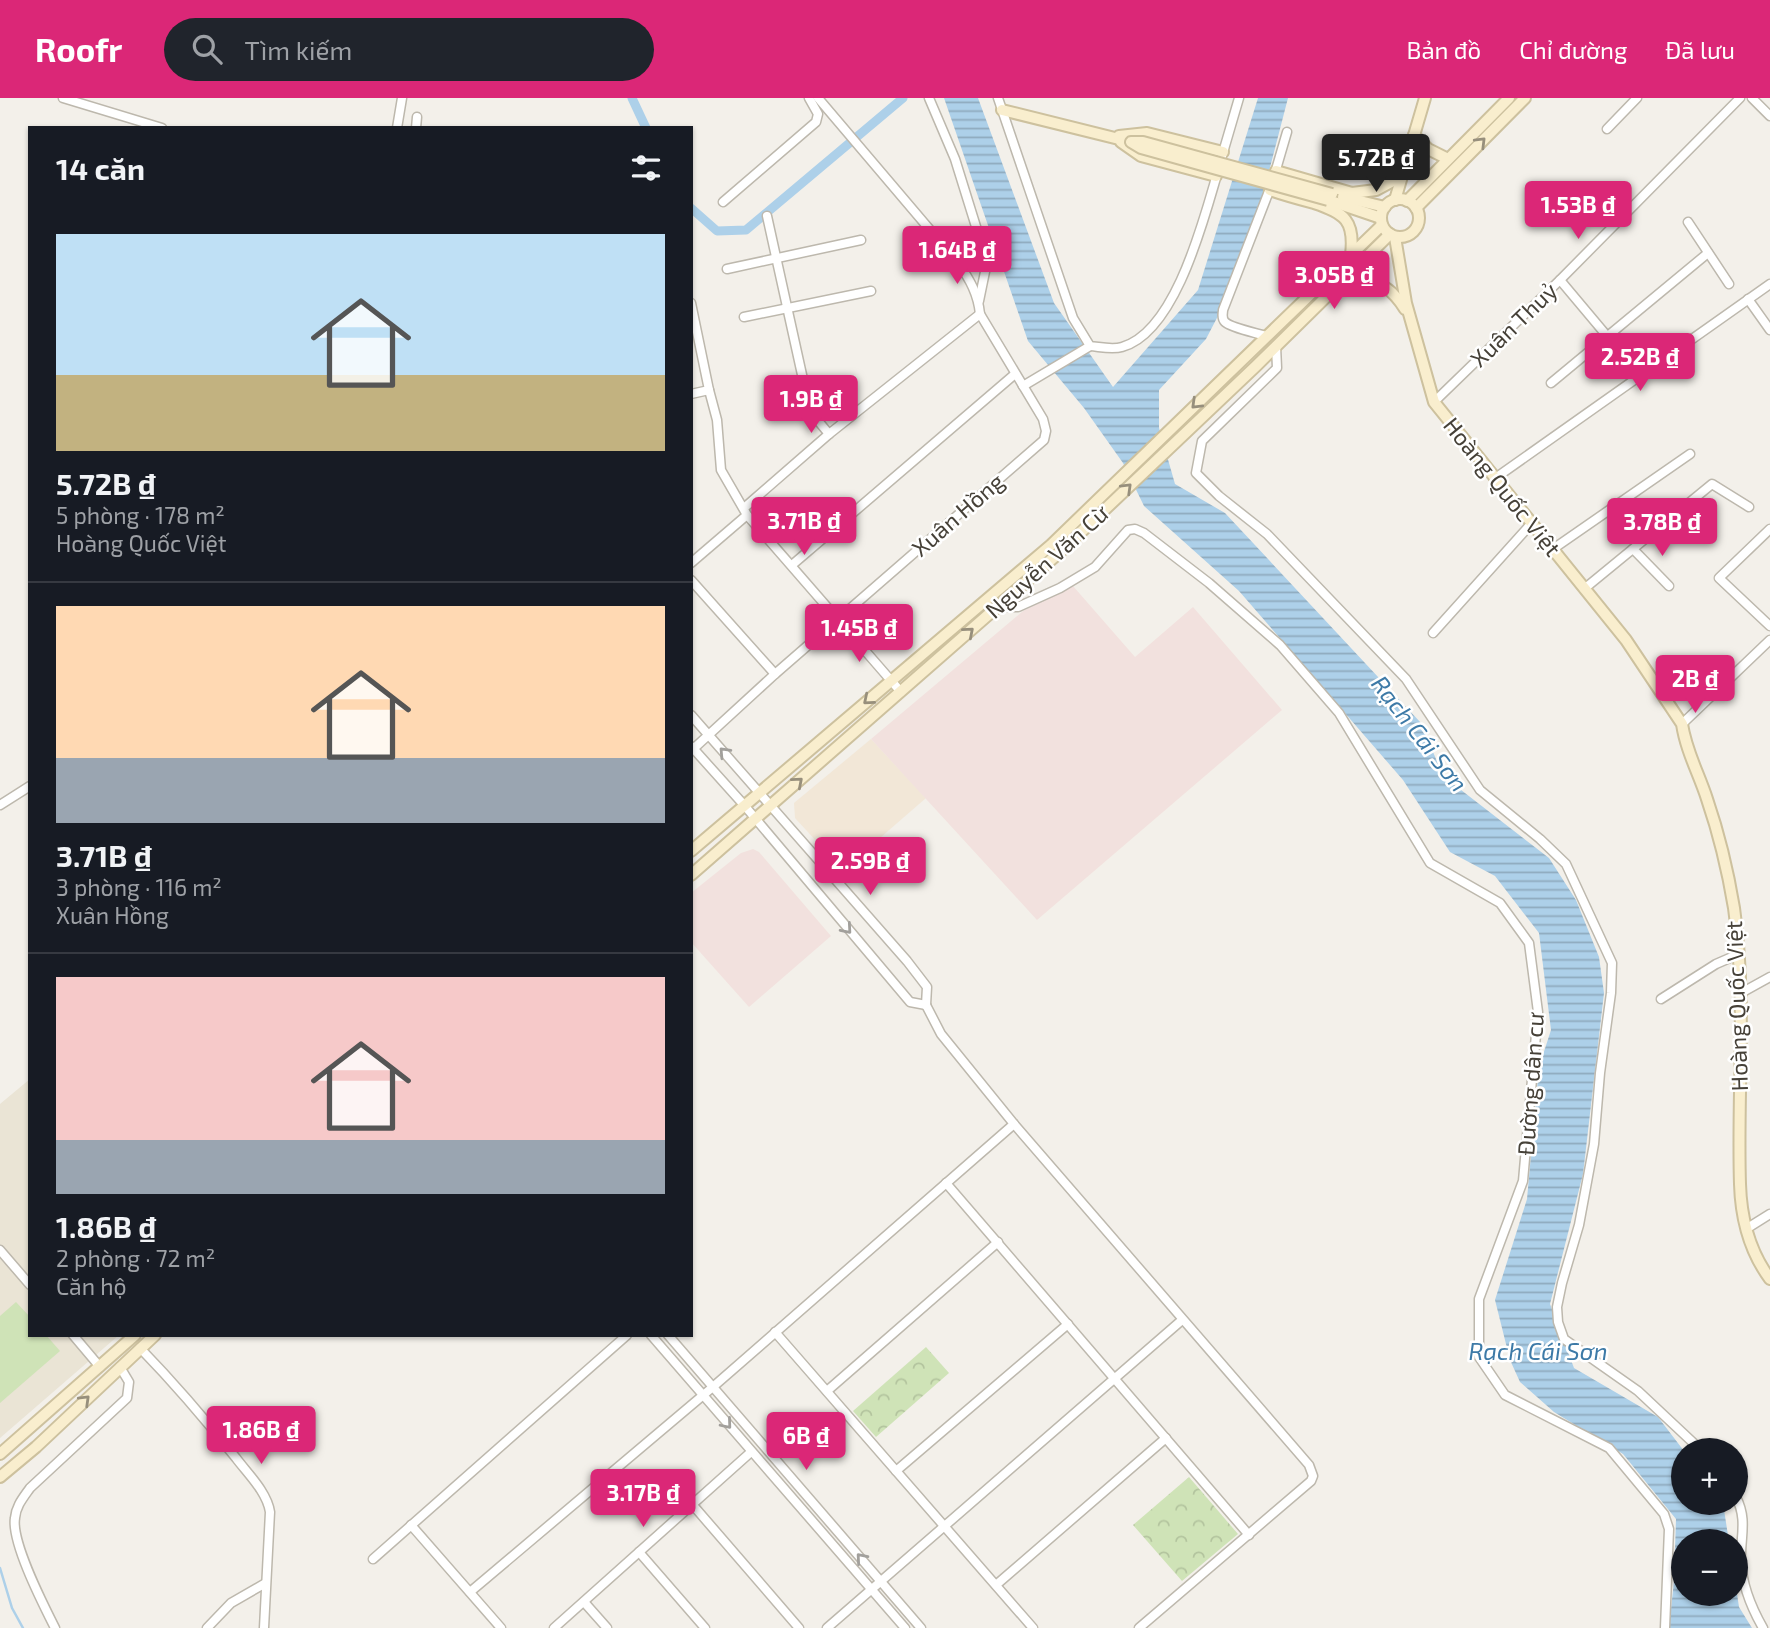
<!DOCTYPE html>
<html lang="vi">
<head>
<meta charset="utf-8">
<style>
	:root { --surface:#171b24; --page:#20242c; --text:#f1f3f6; --muted:#9ea1a6; --line:#363941; --accent:#db2777 }
	body { margin:0; font-family:"Exo 2",sans-serif; background:var(--page); color:var(--text); height:100vh; display:flex; flex-direction:column; font-size:26px; white-space:nowrap }
	* { box-sizing:border-box; margin:0 }
	p { font-size:23px; color:var(--muted) }
	.icon { flex:none; width:38px; height:38px; fill:none; stroke:currentColor; stroke-width:2; stroke-linecap:round; stroke-linejoin:round }
	.map { position:relative; flex:1; overflow:hidden }
	.sheet { position:absolute; left:28px; top:28px; width:665px; height:1211px; display:flex; flex-direction:column; background:var(--surface); border-radius:0px; box-shadow:0 2px 5px #0004 }
	.sheet>* { flex:none }
	.tools { position:absolute; left:1671px; top:1340px; display:grid; gap:14px }
	.tools a { display:grid; place-items:center; width:77px; height:77px; border-radius:50%; background:var(--surface); box-shadow:0 2px 5px #0004; font-size:35px }
	.price { position:absolute; translate:-50% -60px; padding:0 16px; border-radius:7px; background:var(--accent); color:#fff; font-size:23px; line-height:46px; filter:drop-shadow(0 2px 4px #0008) }
	.price::after { content:''; position:absolute; left:50%; top:42px; width:21px; height:16px; margin-left:-10px; background:inherit; clip-path:polygon(0 0,100% 0,50% 100%) }
	.price.selected { background:#222; color:#fff }
	ul { padding:0; list-style:none }
	li { display:grid; align-content:center; gap:14px; height:371px; padding:0 28px }
	li+li { border-top:2px solid var(--line) }
	li span { display:grid; place-items:center; height:217px; border-radius:0px; color:#555 }
	li>.icon { margin-inline-start:auto }
	span .icon { width:126px; height:126px; fill:#fffc; stroke-width:1 }
	li b { font-size:30px }
	h2 { display:flex; justify-content:space-between; align-items:center; height:84px; padding:0 28px; font-size:30px }
	header { display:flex; align-items:center; gap:42px; box-sizing:border-box; height:98px; padding:0 35px; background:var(--accent); color:#fff }
	header strong { font-size:33px }
	nav { display:flex; gap:38px; margin-inline-start:auto; font-size:24px }
	.search { width:490px; height:63px; background:var(--page); display:flex; align-items:center; gap:18px; box-sizing:border-box; padding:0 24px; border-radius:38px; color:var(--muted); font-size:26px }
	.map>svg:first-child { display:block }
	.commercial { fill:#f2e7d7 }
	.education { fill:#eae4d5 }
	.medical { fill:#f2e1de }
	.park { fill:url(#park-crowns) }
	.pitch { fill:#cfe3b7 }
	.water { fill:url(#water-rules) }
	.lines { fill:none; stroke-linecap:round; stroke-linejoin:round }
	.stream { stroke:#add0e9; stroke-width:2.5 }
	.canal { stroke:#add0e9; stroke-width:9 }
	.street-casing { stroke:#bdb8ad; stroke-width:11 }
	.secondary-casing { stroke:#cdc19e; stroke-width:14 }
	.street { stroke:#fff; stroke-width:8 }
	.secondary { stroke:#f9eece; stroke-width:10 }
	.secondary-bridge-casing { stroke:#cdc19e; stroke-width:14; stroke-linecap:butt }
	.secondary-bridge { stroke:#f9eece; stroke-width:10 }
	.oneway { stroke:#978f7c }
	.oneway2 { stroke:#a2a09c }
	.labels { text-anchor:middle; stroke-width:5; stroke-linejoin:round; paint-order:stroke }
	.street-label { font-size:23px; fill:#464138; stroke:#fff }
	.water-label { font-size:24px; font-style:italic; fill:#3d7aa7; stroke:#fff }
</style>
</head>
<body>
<header>
<strong>Roofr</strong>
<div class="search"><svg class="icon" aria-label="search" viewBox="0 0 24 24"><circle cx="10" cy="10" r="6"/><path d="M15 15l6 6"/></svg>Tìm kiếm</div>
<nav><a>Bản đồ</a><a>Chỉ đường</a><a>Đã lưu</a></nav>
</header>
<div class="map">
<svg width="1770" height="1530" viewBox="0 0 1770 1530">
	<defs>
		<pattern id="park-crowns" width="20" height="18" patternUnits="userSpaceOnUse" patternTransform="scale(1.75)"><rect width="20" height="18" fill="#cfe3b7"/><path d="M2 6a3 3 0 1 1 6 0M12 15a3 3 0 1 1 6 0" fill="none" stroke="#b3c49e"/></pattern>
		<pattern id="water-rules" width="6" height="5" patternUnits="userSpaceOnUse" patternTransform="scale(1.75)"><rect width="6" height="5" fill="#add0e9"/><path d="M0 2.5h6" fill="none" stroke="#8faabe"/></pattern>
	</defs>
	<rect width="100%" height="100%" fill="#f3f0ea"/>
	<polygon class="commercial" points="871,641 926,700 843,772 795,720 794,705"/>
	<polygon class="education" points="30,981 30,1237 119,1237 0,1340 0,1006"/>
	<g class="medical">
		<polygon points="1073,488 1135,559 1193,509 1282,612 1037,822 871,641 1023,513"/>
		<polygon points="753,751 759,754 831,838 749,909 691,844 691,795 741,755"/>
	</g>
	<g class="park">
		<polygon points="926,1249 949,1275 876,1339 853,1313"/>
		<polygon points="1189,1379 1238,1436 1182,1483 1133,1427"/>
	</g>
	<polygon class="pitch" points="16,1204 30,1219 30,1237 46,1237 60,1253 0,1305 0,1218"/>
	<polygon class="water" points="944,0 978,0 1054,205 1113,289 1198,192 1258,0 1288,0 1245,166 1206,241 1159,292 1159,330 1175,386 1225,415 1421,625 1443,678 1549,760 1576,802 1599,859 1604,895 1583,1076 1550,1206 1574,1270 1658,1319 1684,1353 1684,1405 1723,1405 1729,1444 1684,1444 1684,1496 1736,1496 1736,1489 1739,1509 1752,1530 1669,1530 1674,1483 1676,1421 1623,1356 1554,1314 1520,1284 1510,1262 1495,1202 1527,1101 1539,969 1551,932 1539,835 1495,778 1450,754 1403,682 1239,493 1144,408 1123,365 1084,310 1028,243"/>
	<g class="lines">
		<polyline class="stream" points="0,1470 12,1510 23,1530"/>
		<g class="canal">
			<polyline points="632,0 646,30"/>
			<polyline points="691,110 717,133 746,132 903,0"/>
		</g>
		<g class="street-casing">
			<g id="street">
				<polyline points="63,0 162,30"/>
				<polyline points="929,0 955,61 987,164 979,203"/>
				<path d="M998,0L1073,220L1090,248C1101,249 1112,252 1122,249C1176,234 1204,120 1218,73"/>
				<polyline points="1752,0 1770,18"/>
				<polyline points="397,30 402,0"/>
				<polyline points="416,30 417,19"/>
				<polyline points="1607,31 1637,0"/>
				<polyline points="1222,58 1239,0"/>
				<polyline points="1275,75 1287,34"/>
				<polyline points="723,104 816,24 818,16 809,0"/>
				<polyline points="767,118 810,313 829,336 980,216"/>
				<polyline points="1688,124 1729,186"/>
				<polyline points="727,171 861,142"/>
				<polyline points="1560,182 1607,238"/>
				<polyline points="1748,201 1770,232"/>
				<polyline points="691,205 709,292 691,296"/>
				<polyline points="744,219 871,193"/>
				<path d="M1266,238C1257,235 1231,230 1225,224C1221,220 1223,216 1223,212L1271,88"/>
				<polyline points="1276,248 1277,270 1202,343 1196,375 1219,398 1267,436 1406,581 1480,692 1540,741 1566,766 1612,865 1611,895 1600,975 1594,1046 1579,1127 1562,1185 1557,1209 1558,1224 1564,1241 1638,1293 1702,1353"/>
				<polyline points="1616,252 1636,281"/>
				<polyline points="1551,285 1708,155"/>
				<polyline points="1023,288 1090,248"/>
				<polyline points="709,292 717,322 721,372 747,417 901,594"/>
				<polyline points="1434,304 1560,182 1740,0"/>
				<polyline points="1494,381 1770,186"/>
				<polyline points="744,410 829,336"/>
				<polyline points="1770,431 1719,480 1770,528"/>
				<polyline points="1553,451 1690,356"/>
				<polyline points="1633,451 1669,488"/>
				<polyline points="691,465 747,417"/>
				<polyline points="792,467 1015,276"/>
				<polyline points="691,482 775,576"/>
				<polyline points="1584,491 1712,386 1749,409"/>
				<polyline points="997,509 1018,509 1060,490 1095,469 1128,432 1135,431 1144,435 1209,485 1280,547 1339,615 1430,765 1500,805 1529,845 1538,914 1523,1083 1479,1201 1479,1259 1505,1297 1609,1350 1664,1416 1669,1431 1665,1530"/>
				<polyline points="1433,535 1531,426"/>
				<polyline points="691,617 907,863 927,889 926,907"/>
				<polyline points="1682,626 1770,542"/>
				<polyline points="691,648 744,707 910,904 926,907"/>
				<path d="M691,653L775,576L1044,342L1046,333L1043,321L980,216C978,196 970,182 959,166L818,0"/>
				<polyline points="0,707 30,688"/>
				<polyline points="1741,895 1770,879"/>
				<polyline points="1661,901 1716,866 1739,856"/>
				<polyline points="926,907 941,936 1014,1026 1309,1367 1313,1378 1311,1383 1139,1530"/>
				<polyline points="946,1085 1249,1437"/>
				<polyline points="1746,1131 1770,1116"/>
				<polyline points="0,1152 30,1187"/>
				<polyline points="775,1234 1033,1530"/>
				<polyline points="73,1237 100,1269"/>
				<polyline points="651,1237 905,1530"/>
				<polyline points="668,1237 921,1530"/>
				<path d="M140,1250C175,1286 205,1321 236,1360C248,1376 267,1394 270,1414L264,1530"/>
				<polyline points="827,1293 998,1144"/>
				<polyline points="896,1373 1068,1226"/>
				<path d="M1736,1399C1748,1422 1740,1440 1741,1463C1742,1488 1751,1509 1763,1530"/>
				<polyline points="692,1406 799,1530"/>
				<polyline points="411,1427 501,1530"/>
				<polyline points="639,1454 705,1530"/>
				<polyline points="373,1461 627,1237"/>
				<polyline points="996,1487 1166,1340"/>
				<polyline points="470,1494 714,1288 1014,1026"/>
				<polyline points="584,1504 607,1530"/>
				<path d="M55,1530C43,1506 11,1444 15,1420C16,1408 23,1400 30,1390L127,1300L129,1284L120,1269"/>
				<polyline points="207,1530 231,1505 264,1486"/>
				<polyline points="554,1530 751,1354"/>
				<polyline points="827,1530 1182,1222"/>
			</g>
		</g>
		<g class="secondary-casing">
			<g id="secondary">
				<polyline points="1002,12 1131,44"/>
				<polyline points="1414,37 1428,51 1448,61"/>
				<polyline points="1119,38 1147,35 1223,54"/>
				<polyline points="1121,44 1141,58 1216,78"/>
				<polyline points="1276,73 1352,95 1376,92 1402,78"/>
				<path d="M1270,92C1284,97 1299,101 1314,105C1345,115 1355,123 1351,157"/>
				<polyline points="1343,99 1385,109"/>
				<circle cx="1400" cy="120" r="19"/>
				<polyline points="1328,102 1381,120"/>
				<polyline points="1395,102 1425,0"/>
				<polyline points="1407,103 1509,0"/>
				<polyline points="1416,110 1525,0"/>
				<path d="M1395,139L1406,205L1434,304L1626,542L1682,626C1686,653 1699,676 1707,701C1719,736 1728,774 1734,810C1747,902 1737,994 1740,1086C1741,1120 1750,1154 1770,1181"/>
				<path d="M1340,187C1368,174 1390,187 1405,211"/>
				<polyline points="691,753 1051,447 1382,127"/>
				<polyline points="691,777 1060,454 1256,268 1390,136"/>
				<polyline points="0,1356 135,1237"/>
				<polyline points="0,1379 36,1349 155,1237"/>
			</g>
		</g>
		<use href="#street" class="street"/>
		<use href="#secondary" class="secondary"/>
		<g class="secondary-bridge-casing">
			<polyline id="secondary-bridge" points="1328,102 1141,50 1131,44 1143,44 1332,96"/>
		</g>
		<use href="#secondary-bridge" class="secondary-bridge"/>
	</g>
	<defs><path id="oneway-chevron" d="M-2-3.5L2.5 0L-2 3.5" fill="none" stroke-width="1.6" stroke-linecap="round" stroke-linejoin="round" transform="scale(1.75)"/></defs>
	<g class="oneway">
		<use href="#oneway-chevron" transform="translate(1481 44) rotate(-45)"/>
		<use href="#oneway-chevron" transform="translate(1196 306) rotate(136)"/>
		<use href="#oneway-chevron" transform="translate(1127 390) rotate(-44)"/>
		<use href="#oneway-chevron" transform="translate(969 534) rotate(-41)"/>
		<use href="#oneway-chevron" transform="translate(868 602) rotate(140)"/>
		<use href="#oneway-chevron" transform="translate(798 684) rotate(-41)"/>
		<use href="#oneway-chevron" transform="translate(85 1302) rotate(-44)"/>
	</g>
	<g class="oneway2">
		<use href="#oneway-chevron" transform="translate(724 654) rotate(-133)"/>
		<use href="#oneway-chevron" transform="translate(847 831) rotate(49)"/>
		<use href="#oneway-chevron" transform="translate(727 1326) rotate(50)"/>
		<use href="#oneway-chevron" transform="translate(861 1460) rotate(-131)"/>
	</g>
	<g class="labels">
		<g class="street-label">
			<text transform="translate(1514 227) rotate(-44)" y="8">Xuân Thuỷ</text>
			<text transform="translate(1502 389) rotate(51)" y="8">Hoàng Quốc Việt</text>
			<text transform="translate(958 417) rotate(-41)" y="8">Xuân Hồng</text>
			<text transform="translate(1047 464) rotate(-42)" y="8">Nguyễn Văn Cừ</text>
			<text transform="translate(1737 908) rotate(-92)" y="8">Hoàng Quốc Việt</text>
			<text transform="translate(1531 986) rotate(-86)" y="8">Đường dân cư</text>
		</g>
		<g class="water-label">
			<text transform="translate(1419 636) rotate(52)" y="8">Rạch Cái Sơn</text>
			<text x="1538" y="1262">Rạch Cái Sơn</text>
		</g>
	</g>
</svg>
<div class="tools">
<a>+</a>
<a>−</a>
</div>
<b class="price selected" style="left:1376px;top:96px">5.72B ₫</b>
<b class="price" style="left:1578px;top:143px">1.53B ₫</b>
<b class="price" style="left:957px;top:188px">1.64B ₫</b>
<b class="price" style="left:1334px;top:213px">3.05B ₫</b>
<b class="price" style="left:1640px;top:295px">2.52B ₫</b>
<b class="price" style="left:811px;top:337px">1.9B ₫</b>
<b class="price" style="left:804px;top:459px">3.71B ₫</b>
<b class="price" style="left:1662px;top:460px">3.78B ₫</b>
<b class="price" style="left:859px;top:566px">1.45B ₫</b>
<b class="price" style="left:1695px;top:617px">2B ₫</b>
<b class="price" style="left:870px;top:799px">2.59B ₫</b>
<b class="price" style="left:261px;top:1368px">1.86B ₫</b>
<b class="price" style="left:806px;top:1374px">6B ₫</b>
<b class="price" style="left:643px;top:1431px">3.17B ₫</b>
<section class="sheet">
<h2>14 căn<svg class="icon" aria-label="filters" viewBox="0 0 24 24"><path d="M4 7h16M4 17h16"/><circle cx="9" cy="7" r="2"/><circle cx="15" cy="17" r="2"/></svg></h2>
<ul>
<li><span style="background:linear-gradient(#bfe0f5 65%,#c2b280 0)"><svg class="icon" aria-label="home" viewBox="0 0 24 24"><path d="M3 11l9-7 9 7M6 9v11h12V9"/></svg></span><div><b>5.72B ₫</b><p>5 phòng · 178 m²</p><p>Hoàng Quốc Việt</p></div></li>
<li><span style="background:linear-gradient(#ffd9b3 70%,#9aa5b1 0)"><svg class="icon" aria-label="home" viewBox="0 0 24 24"><path d="M3 11l9-7 9 7M6 9v11h12V9"/></svg></span><div><b>3.71B ₫</b><p>3 phòng · 116 m²</p><p>Xuân Hồng</p></div></li>
<li><span style="background:linear-gradient(#f6c9c9 75%,#9aa5b1 0)"><svg class="icon" aria-label="home" viewBox="0 0 24 24"><path d="M3 11l9-7 9 7M6 9v11h12V9"/></svg></span><div><b>1.86B ₫</b><p>2 phòng · 72 m²</p><p>Căn hộ</p></div></li>
</ul>
</section>
</div>
</body>
</html>
